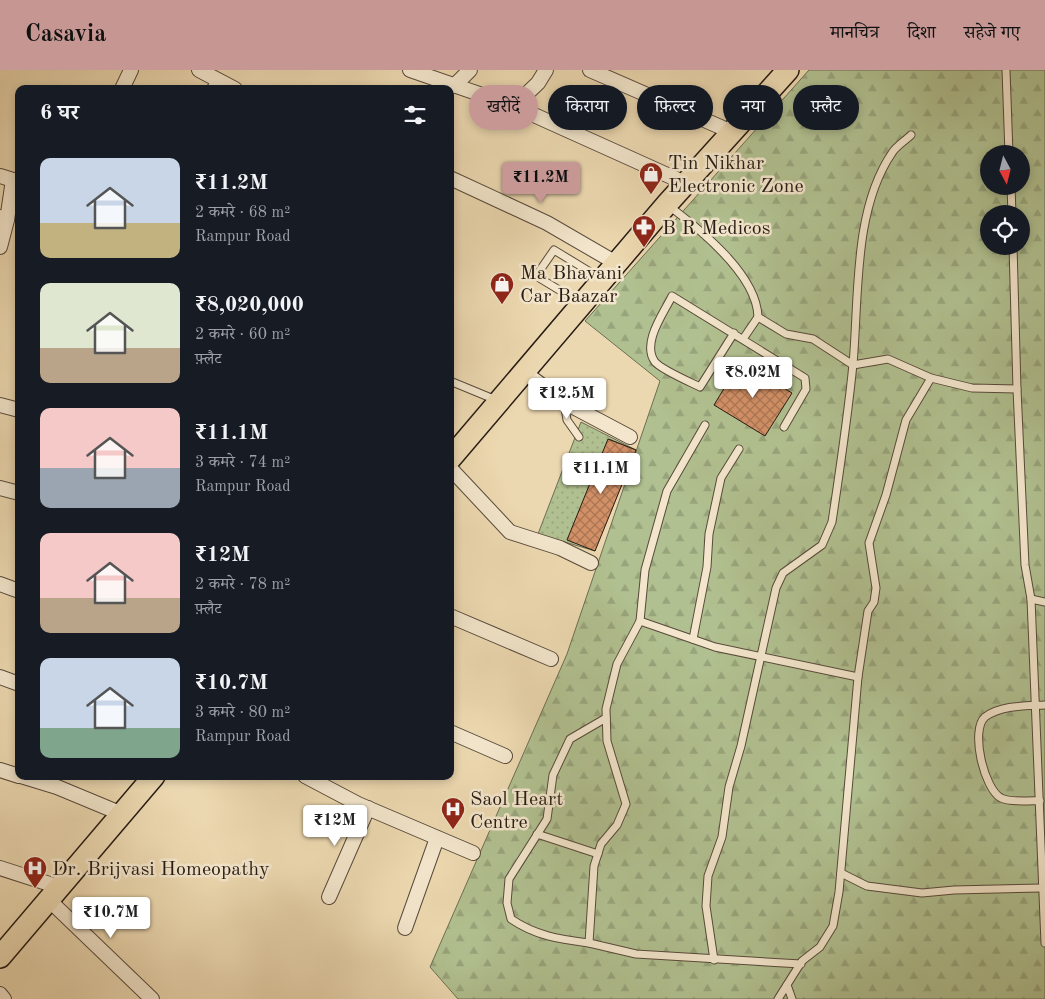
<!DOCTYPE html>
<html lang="hi">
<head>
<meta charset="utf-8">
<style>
	:root { --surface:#171b24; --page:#20242c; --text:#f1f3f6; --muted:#9ea1a6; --accent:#c59692 }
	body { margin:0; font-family:"Old Standard TT","Noto Serif Devanagari",serif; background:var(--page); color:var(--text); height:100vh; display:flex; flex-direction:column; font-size:19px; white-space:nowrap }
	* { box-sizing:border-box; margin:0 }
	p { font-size:16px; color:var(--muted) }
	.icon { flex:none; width:28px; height:28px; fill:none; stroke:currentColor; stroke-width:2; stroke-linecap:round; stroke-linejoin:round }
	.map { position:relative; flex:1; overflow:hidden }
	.side { position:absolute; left:15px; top:15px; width:439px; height:695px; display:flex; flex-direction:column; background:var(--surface); border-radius:10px; box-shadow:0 2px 8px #0003 }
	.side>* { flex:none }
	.banner { position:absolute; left:469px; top:15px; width:475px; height:45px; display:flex; gap:10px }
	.needle { width:32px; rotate:173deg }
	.fabs { position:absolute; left:980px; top:75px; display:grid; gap:10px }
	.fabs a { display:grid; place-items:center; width:50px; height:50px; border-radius:50%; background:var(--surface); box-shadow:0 2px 8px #0003; font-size:25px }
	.price { position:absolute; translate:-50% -42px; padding:0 11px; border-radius:5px; background:#fff; color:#222; font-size:16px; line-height:32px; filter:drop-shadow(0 1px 2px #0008) }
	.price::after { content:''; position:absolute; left:50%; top:30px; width:15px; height:11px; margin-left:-8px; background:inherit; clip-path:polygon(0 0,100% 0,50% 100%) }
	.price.on { background:var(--accent); color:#111 }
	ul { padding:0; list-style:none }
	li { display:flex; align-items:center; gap:15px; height:125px; padding:0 25px }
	li span { display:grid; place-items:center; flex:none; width:140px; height:100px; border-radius:10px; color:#555 }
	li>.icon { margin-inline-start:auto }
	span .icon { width:60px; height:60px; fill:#fffc; stroke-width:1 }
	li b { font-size:21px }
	h2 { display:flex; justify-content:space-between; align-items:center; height:60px; padding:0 25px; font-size:21px }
	.chip { padding:0 18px; border-radius:22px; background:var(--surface); box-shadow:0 2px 8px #0003; font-size:18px; line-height:45px }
	.chip.on { background:var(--accent); color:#111 }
	header { display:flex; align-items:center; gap:30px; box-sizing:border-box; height:70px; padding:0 25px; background:var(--accent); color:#111 }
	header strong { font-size:24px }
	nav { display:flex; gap:28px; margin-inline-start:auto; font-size:18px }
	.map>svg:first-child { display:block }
	.grass { fill:url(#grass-dots); stroke:#6c6e52 }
	.forest { fill:url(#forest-firs); stroke:#6c6e52; fill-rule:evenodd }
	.building { fill:url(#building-cross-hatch); stroke:#261b14 }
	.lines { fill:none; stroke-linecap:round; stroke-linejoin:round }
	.lane-casing { stroke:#584a3b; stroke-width:9 }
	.street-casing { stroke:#584a3b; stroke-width:16 }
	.primary-casing { stroke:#261b14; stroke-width:24 }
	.lane { stroke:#f3e6cc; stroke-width:7 }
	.street { stroke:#f3e6cc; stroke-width:14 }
	.primary { stroke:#ecd8b0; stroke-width:21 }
	.labels { text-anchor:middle; stroke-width:5; stroke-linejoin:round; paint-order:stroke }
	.poi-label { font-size:20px; fill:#261b14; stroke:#f3e6cc; text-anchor:start }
</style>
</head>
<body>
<header>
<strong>Casavia</strong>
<nav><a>मानचित्र</a><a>दिशा</a><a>सहेजे गए</a></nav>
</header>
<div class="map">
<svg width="1045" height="929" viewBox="0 0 1045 929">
	<defs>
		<pattern id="grass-dots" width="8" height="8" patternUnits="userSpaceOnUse" patternTransform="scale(1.25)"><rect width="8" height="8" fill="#b1c090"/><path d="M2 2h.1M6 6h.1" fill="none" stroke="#98a47b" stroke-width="1.8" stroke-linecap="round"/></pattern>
		<pattern id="forest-firs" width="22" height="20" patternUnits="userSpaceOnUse" patternTransform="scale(1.25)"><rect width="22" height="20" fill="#b1c090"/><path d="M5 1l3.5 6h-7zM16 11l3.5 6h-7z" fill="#98a47b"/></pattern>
		<pattern id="building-cross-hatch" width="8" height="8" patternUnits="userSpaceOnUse" patternTransform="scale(1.25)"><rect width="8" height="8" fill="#d29066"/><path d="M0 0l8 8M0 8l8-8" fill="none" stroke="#aa7553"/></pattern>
	</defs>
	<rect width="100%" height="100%" fill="#ecd8b0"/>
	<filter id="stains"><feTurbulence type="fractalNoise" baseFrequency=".004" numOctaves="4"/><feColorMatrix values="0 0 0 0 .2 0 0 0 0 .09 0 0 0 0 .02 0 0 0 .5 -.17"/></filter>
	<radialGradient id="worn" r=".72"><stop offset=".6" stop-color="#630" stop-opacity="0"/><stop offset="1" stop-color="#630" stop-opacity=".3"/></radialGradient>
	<polygon class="grass" points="581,352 636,380 609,369 595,481 538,464"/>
	<path class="forest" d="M809,0H1045V929H458L430,897L567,584L660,311L585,251ZM989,84H1021V116H989ZM989,144H1021V176H989Z"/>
	<g class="building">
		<polygon points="740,292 792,323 765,366 714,335"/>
		<polygon points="608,369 636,380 595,481 567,470"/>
	</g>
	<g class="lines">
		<g class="lane-casing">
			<g id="lane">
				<polyline points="1006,0 1009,84"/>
				<polyline points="210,19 216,9"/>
				<polyline points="1011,116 1012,144"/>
				<path d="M669,136C701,160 757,205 758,247L786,264L813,269L853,295L888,289L931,308L972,318L1017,319"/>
				<polyline points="1013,176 1017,319 1025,495 1031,529 1045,873"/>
				<polyline points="579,232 536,206 554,180 600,208"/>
				<path d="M734,263L700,317C690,312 662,300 655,292C641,273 664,243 672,226L805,308L806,319L784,357"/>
				<polyline points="743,269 758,247"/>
				<polyline points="450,311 496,330"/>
				<polyline points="564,332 567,350 579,367"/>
				<polyline points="705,355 667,421 645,500 640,551 617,594 606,639 607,671 626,734 617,755 601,774 594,796 589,873 636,884 801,894"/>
				<polyline points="1031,529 1045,532"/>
				<polyline points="640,551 715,577 858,607"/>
				<polyline points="693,569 707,497 709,464 721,408 739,379"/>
				<path d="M1040,731C1029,730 1011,733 1001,728C984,719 970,660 985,647C1001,635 1026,636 1045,635"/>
				<polyline points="537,764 598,784"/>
				<polyline points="841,803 867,816 922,823 954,820 1042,818"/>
				<path d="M589,873C559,869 536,866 511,849L507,833L509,809L547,749L553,705L570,669L606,648"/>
				<path d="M714,890L706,836L708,806L722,767L729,717L741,676L776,518L783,503L822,475L832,452C840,399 848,346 853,294C859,228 853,140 892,83C896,76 905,71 911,65"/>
				<polyline points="787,915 792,929"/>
				<polyline points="778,929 802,891 820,877 833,856 839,822 858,607 868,541 874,532 876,518 869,473 886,425 906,350 931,308"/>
			</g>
		</g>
		<g class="street-casing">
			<g id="street">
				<polyline points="199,0 235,19"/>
				<polyline points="410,0 514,36 685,113"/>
				<polyline points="590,0 732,62"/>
				<polyline points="454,16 470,0"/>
				<polyline points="122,19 131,0"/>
				<polyline points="514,36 538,13 546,0"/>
				<polyline points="0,106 13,110 7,150"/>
				<polyline points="450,108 547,153 616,193"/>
				<polyline points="0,147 7,150 0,177"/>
				<polyline points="524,302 564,332 630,367"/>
				<polyline points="0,335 19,340"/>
				<polyline points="450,398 510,462 560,478 591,493"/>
				<polyline points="0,418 19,423"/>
				<polyline points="0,514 19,521"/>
				<polyline points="450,546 551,589"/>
				<polyline points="0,607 19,614"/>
				<polyline points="450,662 505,686"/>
				<polyline points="0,700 19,706"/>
				<polyline points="21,706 57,717 122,744"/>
				<polyline points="305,706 358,734 473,783"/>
				<polyline points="0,798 59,817"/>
				<polyline points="329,827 368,738"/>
				<polyline points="49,830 152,929"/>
				<polyline points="405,858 437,768"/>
				<polyline points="0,924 4,929"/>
			</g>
		</g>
		<g class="primary-casing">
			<g id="primary">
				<polyline points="450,389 667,134 788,0"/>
				<polyline points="0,887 154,706"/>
			</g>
		</g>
		<use href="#lane" class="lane"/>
		<use href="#street" class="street"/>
		<use href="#primary" class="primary"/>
	</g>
	<defs>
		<g id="shop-pin" transform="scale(1.25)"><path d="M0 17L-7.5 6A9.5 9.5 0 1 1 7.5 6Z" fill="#8f2418" stroke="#f3e6cc"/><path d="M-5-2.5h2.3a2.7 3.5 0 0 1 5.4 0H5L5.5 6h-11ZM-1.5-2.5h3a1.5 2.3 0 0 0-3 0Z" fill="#fff"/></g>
		<g id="pharmacy-pin" transform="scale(1.25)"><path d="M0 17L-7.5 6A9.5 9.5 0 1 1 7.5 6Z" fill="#8f2418" stroke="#f3e6cc"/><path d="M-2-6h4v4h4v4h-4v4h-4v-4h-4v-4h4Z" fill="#fff"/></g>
		<g id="hospital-pin" transform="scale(1.25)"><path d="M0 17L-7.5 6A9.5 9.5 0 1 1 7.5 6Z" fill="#8f2418" stroke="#f3e6cc"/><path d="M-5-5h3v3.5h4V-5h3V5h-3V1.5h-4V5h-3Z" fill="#fff"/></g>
	</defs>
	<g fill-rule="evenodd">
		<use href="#shop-pin" x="651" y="104"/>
		<use href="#pharmacy-pin" x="644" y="157"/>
		<use href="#shop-pin" x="502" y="214"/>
		<use href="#hospital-pin" x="453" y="739"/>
		<use href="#hospital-pin" x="35" y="798"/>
	</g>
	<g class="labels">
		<g class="poi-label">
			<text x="668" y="99">Tin Nikhar<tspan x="668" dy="23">Electronic Zone</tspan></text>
			<text x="662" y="164">B R Medicos</text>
			<text x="520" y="209">Ma Bhavani<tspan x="520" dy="23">Car Baazar</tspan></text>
			<text x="470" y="735">Saol Heart<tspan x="470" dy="23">Centre</tspan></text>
			<text x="52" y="805">Dr. Brijvasi Homeopathy</text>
		</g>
	</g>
	<rect width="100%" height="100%" filter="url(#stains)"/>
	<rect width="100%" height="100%" fill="url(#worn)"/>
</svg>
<div class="fabs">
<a><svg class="needle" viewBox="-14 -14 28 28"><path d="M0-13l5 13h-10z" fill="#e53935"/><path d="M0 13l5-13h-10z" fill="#9ea1a6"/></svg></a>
<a><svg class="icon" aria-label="locate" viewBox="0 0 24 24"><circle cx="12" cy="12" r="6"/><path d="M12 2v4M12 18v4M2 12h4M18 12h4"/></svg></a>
</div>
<b class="price on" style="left:541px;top:134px">₹11.2M</b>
<b class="price" style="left:753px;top:329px">₹8.02M</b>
<b class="price" style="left:567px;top:350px">₹12.5M</b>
<b class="price" style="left:601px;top:425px">₹11.1M</b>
<b class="price" style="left:335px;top:777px">₹12M</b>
<b class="price" style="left:111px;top:869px">₹10.7M</b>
<div class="banner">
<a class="chip on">खरीदें</a>
<a class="chip">किराया</a>
<a class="chip">फ़िल्टर</a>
<a class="chip">नया</a>
<a class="chip">फ़्लैट</a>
</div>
<section class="side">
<h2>6 घर<svg class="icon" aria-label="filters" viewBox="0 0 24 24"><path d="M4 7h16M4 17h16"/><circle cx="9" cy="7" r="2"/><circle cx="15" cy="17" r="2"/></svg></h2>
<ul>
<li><span style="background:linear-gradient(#c9d6e8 65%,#c2b280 0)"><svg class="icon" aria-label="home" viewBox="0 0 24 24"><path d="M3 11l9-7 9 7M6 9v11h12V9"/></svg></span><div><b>₹11.2M</b><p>2 कमरे · 68 m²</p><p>Rampur Road</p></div></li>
<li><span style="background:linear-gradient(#dfe7d0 65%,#b9a48a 0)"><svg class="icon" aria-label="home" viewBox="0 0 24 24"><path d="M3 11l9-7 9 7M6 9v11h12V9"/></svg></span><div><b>₹8,020,000</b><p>2 कमरे · 60 m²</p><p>फ़्लैट</p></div></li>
<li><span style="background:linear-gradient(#f6c9c9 60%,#9aa5b1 0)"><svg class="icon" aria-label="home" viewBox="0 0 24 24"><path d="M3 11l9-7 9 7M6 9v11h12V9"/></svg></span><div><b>₹11.1M</b><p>3 कमरे · 74 m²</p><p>Rampur Road</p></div></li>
<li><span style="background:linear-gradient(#f6c9c9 65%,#b9a48a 0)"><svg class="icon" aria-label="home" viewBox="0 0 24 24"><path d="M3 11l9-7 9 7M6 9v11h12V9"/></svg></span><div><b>₹12M</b><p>2 कमरे · 78 m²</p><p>फ़्लैट</p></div></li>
<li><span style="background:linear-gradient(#c9d6e8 70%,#7fa58c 0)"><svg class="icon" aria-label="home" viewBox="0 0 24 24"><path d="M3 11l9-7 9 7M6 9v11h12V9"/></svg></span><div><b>₹10.7M</b><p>3 कमरे · 80 m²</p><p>Rampur Road</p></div></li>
</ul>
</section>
</div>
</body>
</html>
